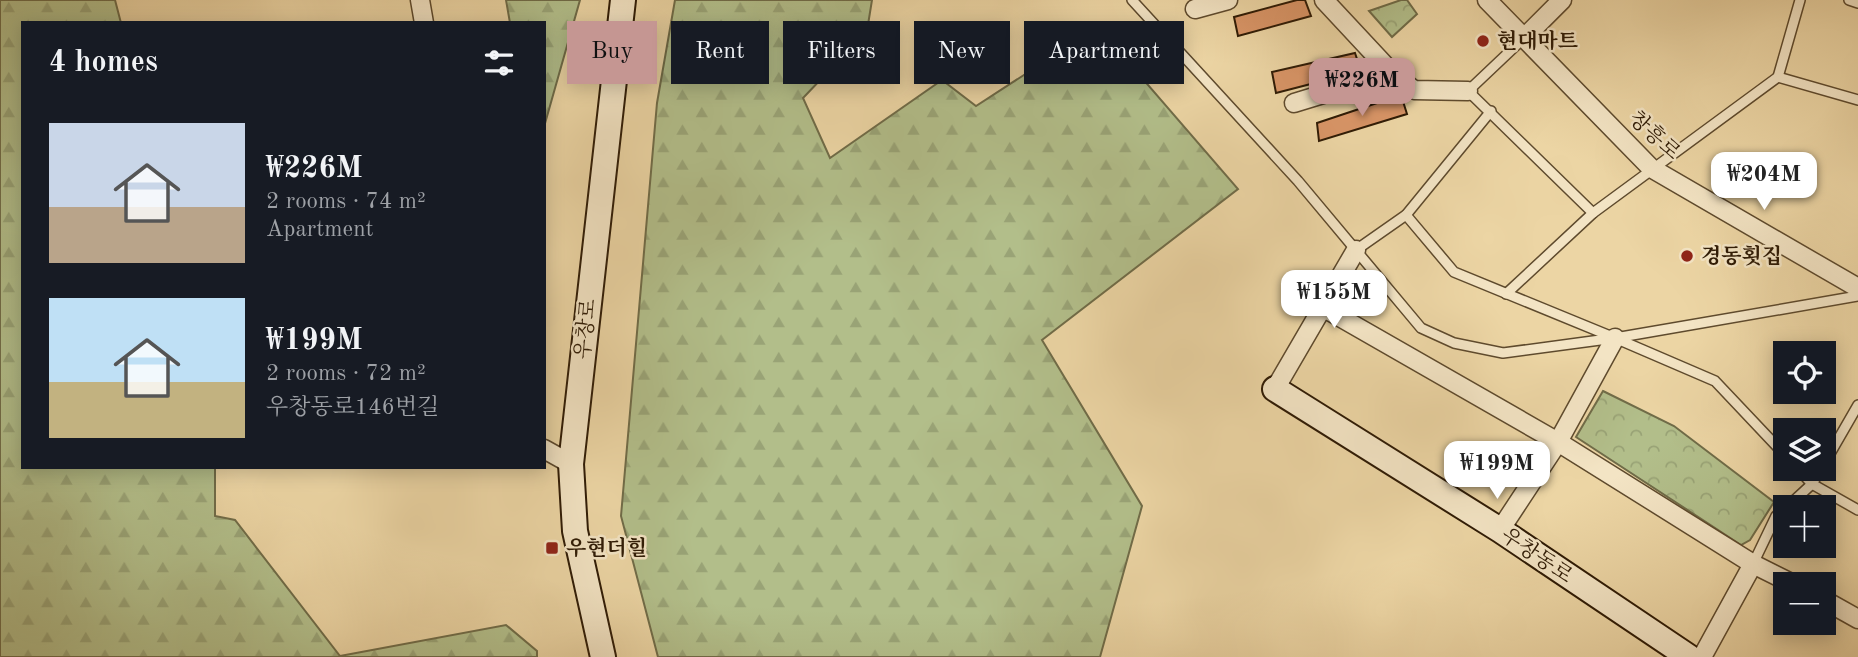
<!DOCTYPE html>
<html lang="en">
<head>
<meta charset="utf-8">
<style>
	:root { --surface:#171b24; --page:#20242c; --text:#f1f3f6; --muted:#9ea1a6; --accent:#c59692 }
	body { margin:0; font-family:"Old Standard TT","Noto Serif KR",serif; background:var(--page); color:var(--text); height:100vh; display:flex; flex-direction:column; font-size:26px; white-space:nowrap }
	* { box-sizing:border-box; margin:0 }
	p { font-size:23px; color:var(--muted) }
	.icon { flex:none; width:38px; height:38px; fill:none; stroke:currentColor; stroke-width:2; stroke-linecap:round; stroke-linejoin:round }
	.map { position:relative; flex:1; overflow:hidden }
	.panel { position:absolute; left:21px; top:21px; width:525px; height:448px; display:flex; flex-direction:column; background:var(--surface); border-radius:0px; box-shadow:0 4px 18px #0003 }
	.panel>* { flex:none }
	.guide { position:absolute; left:567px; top:21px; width:665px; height:63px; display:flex; gap:14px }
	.fabs { position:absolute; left:1773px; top:341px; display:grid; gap:14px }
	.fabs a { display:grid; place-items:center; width:63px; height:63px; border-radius:0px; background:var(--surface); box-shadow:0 4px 18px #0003; font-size:35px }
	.price { position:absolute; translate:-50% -60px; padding:0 16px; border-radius:14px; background:#fff; color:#222; font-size:23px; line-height:46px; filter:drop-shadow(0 2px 4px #0008) }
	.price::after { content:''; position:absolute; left:50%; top:42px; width:21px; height:16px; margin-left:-10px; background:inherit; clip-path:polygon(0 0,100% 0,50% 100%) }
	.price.active { background:var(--accent); color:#111 }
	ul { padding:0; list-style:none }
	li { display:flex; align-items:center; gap:21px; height:175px; padding:0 28px }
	li span { display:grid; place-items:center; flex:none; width:196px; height:140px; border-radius:0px; color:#555 }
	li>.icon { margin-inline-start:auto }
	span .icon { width:84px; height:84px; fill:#fffc; stroke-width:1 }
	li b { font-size:30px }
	h2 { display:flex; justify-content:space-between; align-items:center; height:84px; padding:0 28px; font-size:30px }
	.chip { padding:0 24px; border-radius:0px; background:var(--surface); box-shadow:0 4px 18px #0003; font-size:24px; line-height:63px }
	.chip.active { background:var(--accent); color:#111 }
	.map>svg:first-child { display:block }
	.forest { fill:url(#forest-firs); stroke:#706c48; stroke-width:2 }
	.park { fill:url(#park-crowns); stroke:#706c48; stroke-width:2 }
	.building { fill:#d99567; stroke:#2f1b05; stroke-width:2 }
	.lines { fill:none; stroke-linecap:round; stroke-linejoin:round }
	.service-casing { stroke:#5e4a2d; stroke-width:12 }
	.minor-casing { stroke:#5e4a2d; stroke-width:21 }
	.secondary-casing { stroke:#2f1b05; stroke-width:28 }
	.service { stroke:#f3e4c4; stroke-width:9 }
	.minor { stroke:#f3e4c4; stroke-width:18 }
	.secondary { stroke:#f3e4c4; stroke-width:24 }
	.poi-dot { fill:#8f2418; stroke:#f3e4c4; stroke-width:2.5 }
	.labels { text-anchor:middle; stroke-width:5; stroke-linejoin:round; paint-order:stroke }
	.poi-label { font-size:21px; font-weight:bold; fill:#2f1b05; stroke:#f3e4c4; text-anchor:start }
	.street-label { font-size:21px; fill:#2f1b05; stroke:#f3e4c4 }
</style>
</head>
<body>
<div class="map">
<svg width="1858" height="657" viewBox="0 0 1858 657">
	<defs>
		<pattern id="forest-firs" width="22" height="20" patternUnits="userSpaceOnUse" patternTransform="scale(1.75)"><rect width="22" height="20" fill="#b2be8a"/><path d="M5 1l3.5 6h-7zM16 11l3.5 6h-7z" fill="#99a376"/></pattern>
		<pattern id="park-crowns" width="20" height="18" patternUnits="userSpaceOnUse" patternTransform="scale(1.75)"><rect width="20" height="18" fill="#b2be8a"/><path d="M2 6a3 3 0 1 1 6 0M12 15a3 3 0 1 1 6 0" fill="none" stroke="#99a376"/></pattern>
	</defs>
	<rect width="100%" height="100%" fill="#ecd5a4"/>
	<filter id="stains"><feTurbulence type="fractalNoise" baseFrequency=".00286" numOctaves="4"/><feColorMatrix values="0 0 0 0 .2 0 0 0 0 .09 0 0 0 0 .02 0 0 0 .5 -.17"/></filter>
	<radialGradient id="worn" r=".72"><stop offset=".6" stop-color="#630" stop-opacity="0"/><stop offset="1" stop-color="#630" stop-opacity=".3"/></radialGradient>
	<g class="forest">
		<polygon points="0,0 115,0 121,23 23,23 23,467 215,467 215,516 235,520 340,656 506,625 537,651 537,657 0,657"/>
		<polygon points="506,0 580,0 544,127 544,23 510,23"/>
		<polygon points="675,0 872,0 867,31 803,98 830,158 942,80 976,106 1098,27 1238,189 1042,340 1142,506 1100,657 658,657 621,516 657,103"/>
	</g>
	<g class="park">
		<polygon points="1401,0 1407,0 1417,14 1392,37 1369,11"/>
		<polygon points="1603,391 1674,426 1774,502 1750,540 1741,545 1576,437"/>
	</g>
	<g class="building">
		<polygon points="1297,0 1305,0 1311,16 1238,36 1234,17"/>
		<polygon points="1355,53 1361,71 1276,93 1272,72"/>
		<polygon points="1401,95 1407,114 1319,141 1317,123"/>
	</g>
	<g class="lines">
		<g class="service-casing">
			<g id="service">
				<polyline points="1132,0 1298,181 1421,328 1454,343 1503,353 1615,338 1715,381 1785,455"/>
				<polyline points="1849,0 1858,3"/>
				<polyline points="1525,37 1468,91 1593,213"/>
				<polyline points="1778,77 1800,0"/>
				<polyline points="1406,215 1454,272 1615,338 1858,296"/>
				<polyline points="1356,250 1406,215 1491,111"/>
				<polyline points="1506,294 1593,213 1778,77 1858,100"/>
				<polyline points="1824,464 1858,405"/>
				<polyline points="1798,469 1812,484 1858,510"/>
				<polyline points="1786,508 1812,484 1821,469"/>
				<polyline points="1753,564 1776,516 1785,508"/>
			</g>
		</g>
		<g class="minor-casing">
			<g id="minor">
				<polyline points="420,0 424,23"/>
				<polyline points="1324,0 1392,73"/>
				<polyline points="1487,0 1651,168 1858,288"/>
				<polyline points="1195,9 1228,0"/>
				<polyline points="1525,37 1562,0"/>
				<polyline points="1294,103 1392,73 1414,90 1468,91"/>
				<polyline points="1324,308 1558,442 1753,564 1793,584"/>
				<polyline points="1275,389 1356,250"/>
				<polyline points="544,449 571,464"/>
				<polyline points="1500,530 1558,442 1615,338"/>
				<polyline points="1824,600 1858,619"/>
				<polyline points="1702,657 1753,564"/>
			</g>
		</g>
		<g class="secondary-casing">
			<g id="secondary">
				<polyline points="1275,389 1500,530 1689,657"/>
				<polyline points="603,657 575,531 571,464 623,0"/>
			</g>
		</g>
		<use href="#service" class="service"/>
		<use href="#minor" class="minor"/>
		<use href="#secondary" class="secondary"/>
	</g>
	<g class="poi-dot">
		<circle cx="1483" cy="41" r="7"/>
		<circle cx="1687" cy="256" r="7"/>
		<rect x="545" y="541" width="14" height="14" rx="3.5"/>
	</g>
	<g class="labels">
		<g class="poi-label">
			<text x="1497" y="48">현대마트</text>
			<text x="1701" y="263">경동횟집</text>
			<text x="566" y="555">우현더힐</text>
		</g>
		<g class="street-label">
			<text transform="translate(1655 135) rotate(42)" y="7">창흥로</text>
			<text transform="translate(585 329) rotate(-84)" y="7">우창로</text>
			<text transform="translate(1537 555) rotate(34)" y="7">우창동로</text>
		</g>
	</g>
	<rect width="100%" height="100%" filter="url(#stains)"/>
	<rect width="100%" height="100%" fill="url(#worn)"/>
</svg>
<div class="fabs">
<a><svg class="icon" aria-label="locate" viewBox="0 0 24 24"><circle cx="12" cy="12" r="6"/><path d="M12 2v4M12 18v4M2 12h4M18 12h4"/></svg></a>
<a><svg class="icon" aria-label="layers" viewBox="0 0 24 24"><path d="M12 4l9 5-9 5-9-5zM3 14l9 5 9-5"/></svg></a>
<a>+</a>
<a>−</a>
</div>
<b class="price active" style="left:1362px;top:118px">₩226M</b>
<b class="price" style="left:1764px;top:212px">₩204M</b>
<b class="price" style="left:1334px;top:330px">₩155M</b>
<b class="price" style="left:1497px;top:501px">₩199M</b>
<div class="guide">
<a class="chip active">Buy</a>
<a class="chip">Rent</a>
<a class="chip">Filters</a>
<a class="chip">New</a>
<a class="chip">Apartment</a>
</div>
<section class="panel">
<h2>4 homes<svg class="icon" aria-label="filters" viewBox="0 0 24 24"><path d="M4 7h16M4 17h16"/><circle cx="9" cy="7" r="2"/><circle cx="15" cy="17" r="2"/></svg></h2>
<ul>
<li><span style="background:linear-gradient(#c9d6e8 60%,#b9a48a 0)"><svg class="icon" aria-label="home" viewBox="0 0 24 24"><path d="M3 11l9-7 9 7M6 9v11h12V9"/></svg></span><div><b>₩226M</b><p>2 rooms · 74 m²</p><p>Apartment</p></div></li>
<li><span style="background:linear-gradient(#bfe0f5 60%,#c2b280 0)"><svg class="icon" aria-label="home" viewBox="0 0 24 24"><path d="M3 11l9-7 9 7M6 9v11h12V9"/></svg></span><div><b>₩199M</b><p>2 rooms · 72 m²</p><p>우창동로146번길</p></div></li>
</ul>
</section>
</div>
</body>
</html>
